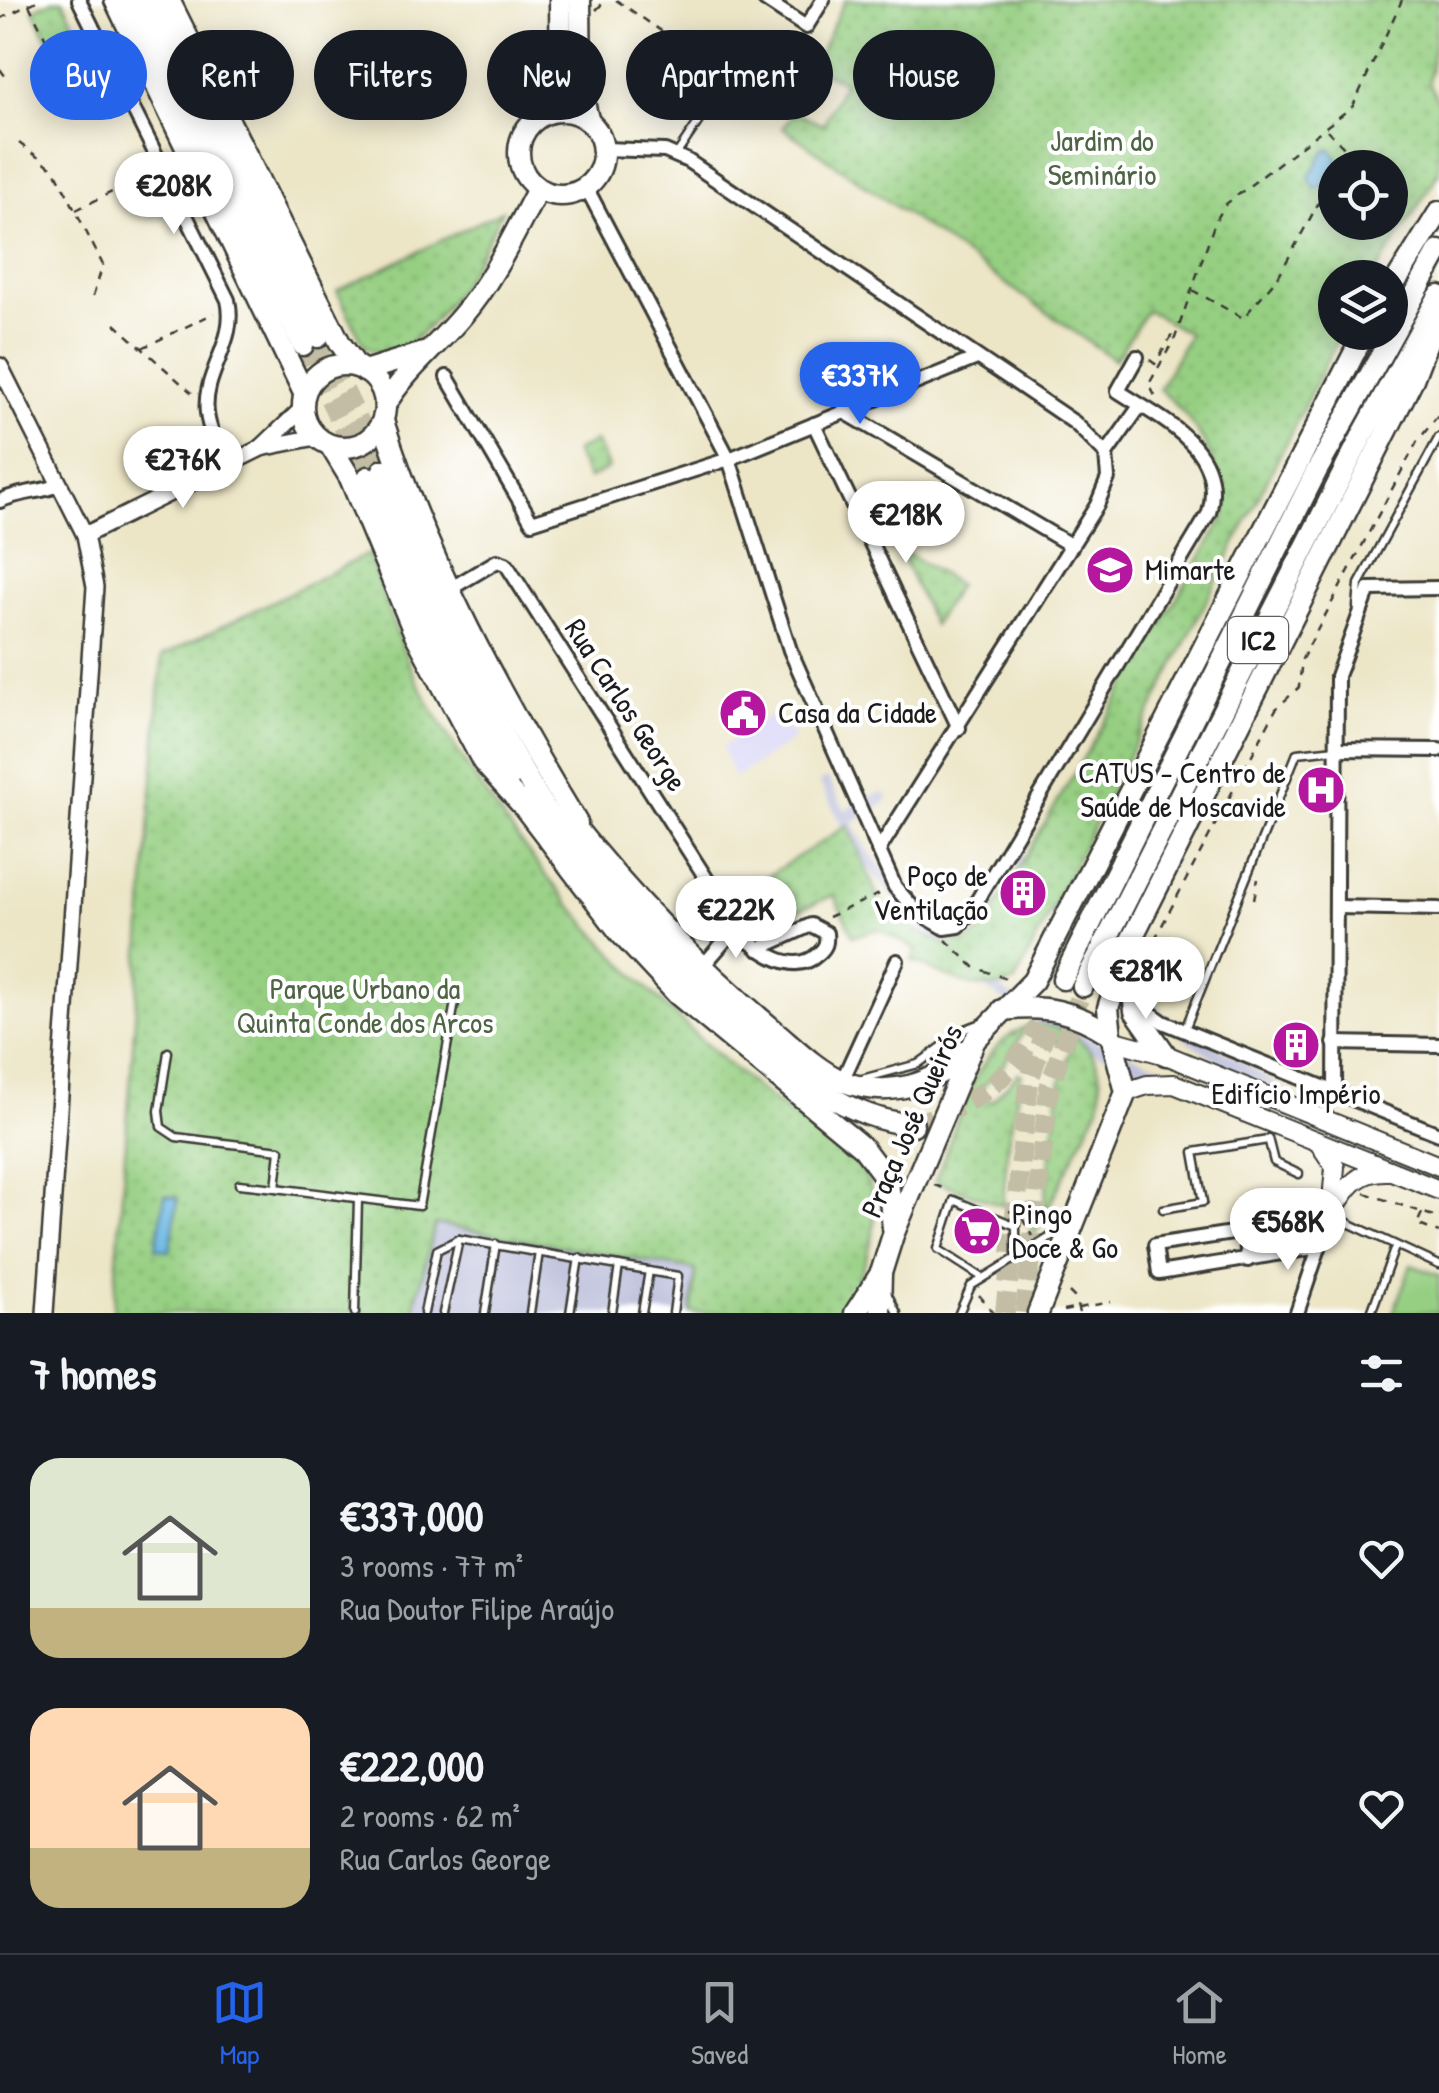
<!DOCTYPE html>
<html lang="en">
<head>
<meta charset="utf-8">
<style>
	:root { --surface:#171b24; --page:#242831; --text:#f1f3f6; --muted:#9ea1a6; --line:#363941; --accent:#2563eb }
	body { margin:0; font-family:"Patrick Hand",sans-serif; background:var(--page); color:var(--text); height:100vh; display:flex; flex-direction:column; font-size:38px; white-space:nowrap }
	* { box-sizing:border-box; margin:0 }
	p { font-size:32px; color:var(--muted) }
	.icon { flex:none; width:55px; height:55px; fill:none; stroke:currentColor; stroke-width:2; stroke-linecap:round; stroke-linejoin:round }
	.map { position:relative; height:1313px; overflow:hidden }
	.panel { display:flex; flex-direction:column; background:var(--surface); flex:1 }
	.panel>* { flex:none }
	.guide { position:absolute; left:30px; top:30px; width:1380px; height:90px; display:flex; gap:20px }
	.buttons { position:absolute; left:1318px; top:150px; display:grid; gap:20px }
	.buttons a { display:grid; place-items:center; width:90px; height:90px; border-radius:50%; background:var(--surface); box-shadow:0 5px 25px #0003; font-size:50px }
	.price { position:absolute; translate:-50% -85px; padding:0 22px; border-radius:35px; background:#fff; color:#222; font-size:32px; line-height:65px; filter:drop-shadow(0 2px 5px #0008) }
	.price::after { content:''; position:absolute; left:50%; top:60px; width:30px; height:22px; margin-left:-15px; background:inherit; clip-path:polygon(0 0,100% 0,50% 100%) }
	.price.selected { background:var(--accent); color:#fff }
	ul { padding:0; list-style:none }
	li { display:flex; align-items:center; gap:30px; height:250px; padding:0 30px }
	li span { display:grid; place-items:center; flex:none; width:280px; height:200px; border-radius:30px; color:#555 }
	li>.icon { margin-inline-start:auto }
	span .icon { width:120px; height:120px; fill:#fffc; stroke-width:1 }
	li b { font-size:42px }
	h2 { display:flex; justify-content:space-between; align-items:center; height:120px; padding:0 30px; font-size:42px }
	.chip { padding:0 35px; border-radius:45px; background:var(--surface); box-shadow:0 5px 25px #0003; font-size:35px; line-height:90px }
	.chip.selected { background:var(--accent); color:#fff }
	.tabs { display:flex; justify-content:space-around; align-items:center; height:140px; border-top:2px solid var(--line); background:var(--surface); font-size:28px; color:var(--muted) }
	.tabs a { display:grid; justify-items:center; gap:5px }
	.tabs .selected { color:var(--accent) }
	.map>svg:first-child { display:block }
	.built { fill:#d9d6f7 }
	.industrial { fill:#c0c2dd }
	.green { fill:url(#green-dots); stroke:#59764f; stroke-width:2.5; fill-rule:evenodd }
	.pitch { fill:#96cf82; stroke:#59764f; stroke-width:2.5 }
	.water { fill:#6bb7e4; stroke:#446a80; stroke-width:2.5 }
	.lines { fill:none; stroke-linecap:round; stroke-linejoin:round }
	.trunk-tunnel { stroke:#c2bda4; stroke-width:20; stroke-dasharray:20 10; stroke-linecap:butt }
	.service-casing { stroke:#3b3a36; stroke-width:11 }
	.minor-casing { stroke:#3b3a36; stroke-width:18 }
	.tertiary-casing { stroke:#3b3a36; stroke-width:20 }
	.secondary-casing { stroke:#3b3a36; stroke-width:22 }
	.primary-casing { stroke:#3b3a36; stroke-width:25 }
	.trunk-casing { stroke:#3b3a36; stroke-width:25 }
	.path { stroke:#3b3a36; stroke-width:2.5; stroke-dasharray:8 8; stroke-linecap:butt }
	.service { stroke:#fff; stroke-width:6 }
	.minor { stroke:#fff; stroke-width:12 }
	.tertiary { stroke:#fff; stroke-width:15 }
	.secondary { stroke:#fff; stroke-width:18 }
	.primary { stroke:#fff; stroke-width:20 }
	.trunk { stroke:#fff; stroke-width:20 }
	.labels { text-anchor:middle; stroke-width:8; stroke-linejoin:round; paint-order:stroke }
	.shield { fill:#fff; stroke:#606060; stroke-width:2.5 }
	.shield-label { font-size:28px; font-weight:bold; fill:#1c1c1c }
	.park-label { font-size:30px; fill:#4d6445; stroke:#fff }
	.poi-label { font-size:30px; fill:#1c1c1c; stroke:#fff; text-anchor:start }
	.street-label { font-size:30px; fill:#1c1c1c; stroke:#fff }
</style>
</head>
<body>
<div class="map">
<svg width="1439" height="1313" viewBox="0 0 1439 1313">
	<defs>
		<pattern id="green-dots" width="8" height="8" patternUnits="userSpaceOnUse" patternTransform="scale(2.5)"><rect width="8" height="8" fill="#96cf82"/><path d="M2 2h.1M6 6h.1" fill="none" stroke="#81b170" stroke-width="1.8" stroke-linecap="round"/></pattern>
	</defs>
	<rect width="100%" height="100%" fill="#fff"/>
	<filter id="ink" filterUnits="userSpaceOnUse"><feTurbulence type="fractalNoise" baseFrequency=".01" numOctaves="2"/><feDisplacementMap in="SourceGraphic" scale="20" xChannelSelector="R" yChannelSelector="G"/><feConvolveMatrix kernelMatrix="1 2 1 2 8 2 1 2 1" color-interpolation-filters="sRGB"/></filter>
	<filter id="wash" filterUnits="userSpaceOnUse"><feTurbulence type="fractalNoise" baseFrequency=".0048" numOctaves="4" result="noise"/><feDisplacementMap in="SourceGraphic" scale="40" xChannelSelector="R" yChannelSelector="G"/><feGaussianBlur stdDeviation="2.25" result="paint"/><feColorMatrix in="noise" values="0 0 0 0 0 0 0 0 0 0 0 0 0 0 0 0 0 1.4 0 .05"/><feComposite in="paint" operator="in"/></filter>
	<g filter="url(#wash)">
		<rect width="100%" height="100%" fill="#ece5c6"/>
		<polygon class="built" points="777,711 795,739 734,778 722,747"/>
		<g class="industrial">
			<polygon points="828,778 845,810 879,792 888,795 885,804 852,822 872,856 937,933 1010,996 1097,1042 1262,1103 1179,1082 1092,1052 1050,1031 981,986 930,940 863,862 819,782"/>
			<polygon points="1021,852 1075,930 1119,975 1165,1014 1299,1098 1232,1070 1159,1022 1112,983 1045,908 1012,857"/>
			<polygon points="434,1224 697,1270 691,1313 413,1313"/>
		</g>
		<g class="green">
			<polygon points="53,0 63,0 102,79 75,93 33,10"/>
			<path d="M845,0H1439L1429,83L1439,103V173L1373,277L1335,278V332L1341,333L1015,982C983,998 941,974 912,960L917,950L878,929L853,936L834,895L760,927L739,894L848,825L882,907L906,926L945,944L968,941L982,931L1226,514C1220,463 1199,422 1159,389L1189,334L1147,310L1115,360L783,128L794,112L823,125L844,82L813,67ZM1335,168H1390V222H1335Z"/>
			<path d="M502,211C485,246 419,379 365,347L337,291Z"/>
			<polygon points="595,441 609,468 588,479 575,452"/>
			<polygon points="905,552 958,585 933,625 902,557"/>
			<path d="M368,554C384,595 397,641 417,681C483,806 578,924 681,1021C713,1052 749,1082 784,1110C809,1131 856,1152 869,1184C886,1226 861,1278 840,1313H691L696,1270L435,1224L413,1313H113L162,656Z"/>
			<path d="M1035,1024C1083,1029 1108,1057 1099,1106L1035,1234L1020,1212L935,1181C957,1128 973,1040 1035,1024ZM1025,1030L1071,1048L1060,1084L1044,1204L1003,1205L1008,1141L1022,1074L1018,1073L991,1102L980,1090L1003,1066Z"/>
		</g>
		<polygon class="pitch" points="1411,1265 1439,1275 1439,1313 1393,1313"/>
		<g class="water">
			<polygon points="1331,149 1339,160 1323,187 1315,189 1309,177 1325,151"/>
			<polygon points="165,1195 178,1198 170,1251 156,1248"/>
		</g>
	</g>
	<g filter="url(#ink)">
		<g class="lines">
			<g class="trunk-tunnel">
				<polyline points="318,337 383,470"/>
				<polyline points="303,345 368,477"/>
				<path d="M913,1125C973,1104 1008,1084 1039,1025"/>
				<polyline points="1005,1313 1029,1081 1063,979"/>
				<polyline points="1025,1313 1049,1088 1083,986"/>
			</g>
			<g class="service-casing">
				<g id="service">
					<polyline points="676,155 716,96"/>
					<polyline points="1357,607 1359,584 1439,437"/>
					<polyline points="1185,1029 1297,753 1336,749"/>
					<polyline points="168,1052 159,1111 161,1127 176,1137 280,1150 276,1188 419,1206 455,1002"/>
					<polyline points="862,1079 918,1064 966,1029 984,1022"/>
					<polyline points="1268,1138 1274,1162 1299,1174"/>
					<polyline points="239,1184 276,1188"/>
					<polyline points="1163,1209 1203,1202 1194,1152 1268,1140"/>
					<polyline points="1331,1215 1439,1265"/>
					<polyline points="983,1278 938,1249 954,1200 1016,1226 1016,1255"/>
					<polyline points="887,1293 897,1313"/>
					<polyline points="355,1313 358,1199"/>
					<polyline points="424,1313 437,1250 459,1239 678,1276 673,1313"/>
					<polyline points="443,1313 459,1239"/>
					<polyline points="485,1313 496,1244"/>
					<polyline points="530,1313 539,1252"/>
					<polyline points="570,1313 579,1258"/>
					<polyline points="612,1313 619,1266"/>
					<polyline points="642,1313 649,1271"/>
					<polyline points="959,1313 971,1286 1068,1226"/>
					<polyline points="1371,1313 1395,1247"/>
				</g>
			</g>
			<g class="minor-casing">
				<g id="minor">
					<path d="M79,0L228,300C238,342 202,373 207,413C209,432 219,448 228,464"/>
					<polyline points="765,0 806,27 823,0"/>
					<polyline points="604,149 665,151 688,161 1075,423 1106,454 1108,478 1097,505 878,851"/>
					<path d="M586,187L729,459L790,650L895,887L916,911L945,928L959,926L971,911L1209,513C1227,448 1162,420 1118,391L1137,357"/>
					<polyline points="447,377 532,522 729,459 977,358"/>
					<polyline points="843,411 1072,546"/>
					<polyline points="814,424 959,728"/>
					<polyline points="1106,454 1140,406"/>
					<path d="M0,501C20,491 39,493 60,485"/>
					<path d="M450,589L497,561L506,564L732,919L734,930C755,946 792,979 818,954C826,947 827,943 826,933L811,925L758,949"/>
					<polyline points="1338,749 1439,750"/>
					<polyline points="1336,907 1439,909"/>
					<polyline points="702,967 734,930"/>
					<polyline points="1135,1002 1163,1022 1439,1134"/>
					<polyline points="1334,1043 1439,1045"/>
					<polyline points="842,1081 897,961"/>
					<polyline points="1335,1092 1337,676 1369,589 1439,588"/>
					<polyline points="1248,1260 1245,1231 1155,1245 1159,1273 1319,1247"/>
					<polyline points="1297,1313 1330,1215"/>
				</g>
			</g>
			<g class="tertiary-casing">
				<g id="tertiary">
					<polyline points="0,366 85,535 95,587 45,1313"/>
					<polyline points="261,448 302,409"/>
					<polyline points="85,535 261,448 316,437"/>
				</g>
			</g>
			<g class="secondary-casing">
				<g id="secondary">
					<polyline points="1112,1040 1166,1055 1439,1166"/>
					<polyline points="1126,1092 1147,1085 1174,1084 1439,1190"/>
					<polyline points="1319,1143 1335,1167 1331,1211"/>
					<path d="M1330,1215C1346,1190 1356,1169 1389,1171"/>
				</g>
			</g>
			<g class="primary-casing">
				<g id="primary">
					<polyline points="580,0 581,89 588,119"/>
					<circle cx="561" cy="153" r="42"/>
					<polyline points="552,111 561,90 560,0"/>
					<polyline points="364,371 423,353"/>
					<path d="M385,405C406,370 436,347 462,316C494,279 515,232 538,189"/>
					<polyline points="855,1313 881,1273"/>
				</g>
			</g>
			<g class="trunk-casing">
				<g id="trunk">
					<polyline points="115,0 304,393"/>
					<polyline points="131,0 303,345"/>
					<polyline points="151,0 318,337"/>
					<polyline points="169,0 340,343 357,367"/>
					<polyline points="1390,291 1439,212"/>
					<circle cx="344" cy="406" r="41"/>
					<path d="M383,421C428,563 500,696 577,823"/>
					<polyline points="330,445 350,478 414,632 483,762 523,806 621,934 677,994 863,1148 888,1181 893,1228"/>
					<path d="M383,470C427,580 474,690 535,792C589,883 666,961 745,1030C795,1074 844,1118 913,1125"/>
					<polyline points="368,477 438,644 509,779"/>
					<path d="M567,817C630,896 697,966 775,1031C795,1048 817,1070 842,1081C887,1099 936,1086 967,1050"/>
					<polyline points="1129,956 1135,1011 1166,1055"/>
					<polyline points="1063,979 1316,472 1439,251"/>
					<polyline points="1083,986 1364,432 1439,296"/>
					<path d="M1002,1010C1046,1005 1073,1010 1111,1035L1126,1092L1038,1313"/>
					<polyline points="1111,1035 1108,1008 1129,944 1413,379 1439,311"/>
					<polyline points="880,1313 881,1273 893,1235 975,1040 1033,981 1365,332"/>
				</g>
			</g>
			<g class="path">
				<polyline points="616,0 781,113 821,52 812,40"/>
				<polyline points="29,5 75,97 103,82"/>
				<polyline points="596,10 606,0"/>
				<polyline points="0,19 39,0"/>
				<polyline points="0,69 9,81"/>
				<polyline points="1327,130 1348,152 1338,168"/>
				<polyline points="19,143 55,170 103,265 93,296"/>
				<polyline points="76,210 148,174"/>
				<polyline points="1192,290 1243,318 1278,277 1335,173"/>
				<polyline points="115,324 192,393"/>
				<polyline points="142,348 214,313"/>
				<polyline points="1150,360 1155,364 1176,328"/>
				<polyline points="1155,396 1149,384 1175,338 1215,222 1226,204 1353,106 1402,0"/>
				<polyline points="1254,899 1258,879"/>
				<polyline points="828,917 884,892"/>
				<polyline points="946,940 974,967 1010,980"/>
				<polyline points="1147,954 1276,709 1299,687 1302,659 1417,442 1439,414"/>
				<polyline points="934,1185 949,1190"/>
				<polyline points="1365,1193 1439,1218"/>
				<polyline points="1009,1211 1020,1214 1032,1236"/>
				<polyline points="1422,1213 1417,1224 1439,1233"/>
				<polyline points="1069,1292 1075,1298 1079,1313"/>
				<polyline points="979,1295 994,1313"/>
				<polyline points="1063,1311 1111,1302"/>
			</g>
			<use href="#service" class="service"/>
			<use href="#minor" class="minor"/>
			<use href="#tertiary" class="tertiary"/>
			<use href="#secondary" class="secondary"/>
			<use href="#primary" class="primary"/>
			<use href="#trunk" class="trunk"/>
		</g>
	</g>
	<defs>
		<g id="school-disc" transform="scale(2.5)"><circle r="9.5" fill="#b5179e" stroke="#fff"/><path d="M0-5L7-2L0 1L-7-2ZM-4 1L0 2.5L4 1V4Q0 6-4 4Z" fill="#fff"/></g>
		<g id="civic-disc" transform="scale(2.5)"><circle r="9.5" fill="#b5179e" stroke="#fff"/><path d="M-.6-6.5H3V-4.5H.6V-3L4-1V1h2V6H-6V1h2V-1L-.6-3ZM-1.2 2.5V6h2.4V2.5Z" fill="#fff"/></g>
		<g id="hospital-disc" transform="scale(2.5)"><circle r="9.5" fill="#b5179e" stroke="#fff"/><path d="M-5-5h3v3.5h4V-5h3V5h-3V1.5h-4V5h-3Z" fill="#fff"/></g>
		<g id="building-disc" transform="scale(2.5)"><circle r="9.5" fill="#b5179e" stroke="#fff"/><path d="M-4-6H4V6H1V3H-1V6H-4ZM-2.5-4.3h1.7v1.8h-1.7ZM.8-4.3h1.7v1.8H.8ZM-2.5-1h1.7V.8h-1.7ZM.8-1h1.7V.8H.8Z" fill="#fff"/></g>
		<g id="supermarket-disc" transform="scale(2.5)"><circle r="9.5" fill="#b5179e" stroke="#fff"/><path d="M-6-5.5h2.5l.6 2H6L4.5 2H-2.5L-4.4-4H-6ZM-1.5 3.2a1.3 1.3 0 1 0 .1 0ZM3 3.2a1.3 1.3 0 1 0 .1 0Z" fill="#fff"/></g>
	</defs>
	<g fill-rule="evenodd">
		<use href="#school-disc" x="1110" y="570"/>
		<use href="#civic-disc" x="743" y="713"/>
		<use href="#hospital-disc" x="1321" y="790"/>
		<use href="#building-disc" x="1023" y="893"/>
		<use href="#building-disc" x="1296" y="1045"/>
		<use href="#supermarket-disc" x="977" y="1231"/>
	</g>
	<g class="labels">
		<rect class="shield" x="1228" y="617" width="60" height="46" rx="8"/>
		<g class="shield-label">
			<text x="1258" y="650">IC2</text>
		</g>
		<g class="park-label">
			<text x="1102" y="151">Jardim do<tspan x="1102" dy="34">Seminário</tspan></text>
			<text x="365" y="999">Parque Urbano da<tspan x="365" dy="34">Quinta Conde dos Arcos</tspan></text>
		</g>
		<g class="poi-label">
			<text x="1145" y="580">Mimarte</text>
			<text x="778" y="723">Casa da Cidade</text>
			<text x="1286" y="783" text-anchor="end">CATUS - Centro de<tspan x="1286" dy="34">Saúde de Moscavide</tspan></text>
			<text x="988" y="886" text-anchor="end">Poço de<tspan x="988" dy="34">Ventilação</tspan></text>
			<text x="1296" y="1104" text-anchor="middle">Edifício Império</text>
			<text x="1012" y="1224">Pingo<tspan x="1012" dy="34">Doce &amp; Go</tspan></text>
		</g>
		<g class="street-label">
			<text transform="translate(626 705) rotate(57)" y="10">Rua Carlos George</text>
			<text transform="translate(912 1121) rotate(-66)" y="10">Praça José Queirós</text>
		</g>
	</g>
</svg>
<div class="buttons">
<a><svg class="icon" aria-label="locate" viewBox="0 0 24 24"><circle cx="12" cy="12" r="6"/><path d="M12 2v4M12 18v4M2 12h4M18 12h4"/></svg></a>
<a><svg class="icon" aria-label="layers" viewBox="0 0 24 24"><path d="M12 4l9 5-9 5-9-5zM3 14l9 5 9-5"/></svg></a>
</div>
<b class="price" style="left:174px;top:237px">€208K</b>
<b class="price selected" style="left:860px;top:427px">€337K</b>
<b class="price" style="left:183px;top:511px">€276K</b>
<b class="price" style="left:906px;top:566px">€218K</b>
<b class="price" style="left:736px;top:961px">€222K</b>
<b class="price" style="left:1146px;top:1022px">€281K</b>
<b class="price" style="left:1288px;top:1273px">€568K</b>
<div class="guide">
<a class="chip selected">Buy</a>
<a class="chip">Rent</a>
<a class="chip">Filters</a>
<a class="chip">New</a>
<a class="chip">Apartment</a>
<a class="chip">House</a>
</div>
</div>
<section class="panel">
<h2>7 homes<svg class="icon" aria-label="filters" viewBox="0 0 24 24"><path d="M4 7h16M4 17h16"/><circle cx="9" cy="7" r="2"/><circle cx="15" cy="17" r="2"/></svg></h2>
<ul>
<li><span style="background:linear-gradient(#dfe7d0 75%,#c2b280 0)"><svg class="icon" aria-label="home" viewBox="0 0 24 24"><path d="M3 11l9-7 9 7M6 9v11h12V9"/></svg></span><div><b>€337,000</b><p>3 rooms · 77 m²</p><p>Rua Doutor Filipe Araújo</p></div><svg class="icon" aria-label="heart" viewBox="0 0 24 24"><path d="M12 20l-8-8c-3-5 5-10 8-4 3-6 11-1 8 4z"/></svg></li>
<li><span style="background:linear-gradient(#ffd9b3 70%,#c2b280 0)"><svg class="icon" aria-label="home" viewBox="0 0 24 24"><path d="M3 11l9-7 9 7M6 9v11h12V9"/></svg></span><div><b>€222,000</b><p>2 rooms · 62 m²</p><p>Rua Carlos George</p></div><svg class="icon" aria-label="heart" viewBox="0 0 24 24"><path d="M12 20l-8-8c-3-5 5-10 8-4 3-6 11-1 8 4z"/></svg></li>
</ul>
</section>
<nav class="tabs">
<a class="selected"><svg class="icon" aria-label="map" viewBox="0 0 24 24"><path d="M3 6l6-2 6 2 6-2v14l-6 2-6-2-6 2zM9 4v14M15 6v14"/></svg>Map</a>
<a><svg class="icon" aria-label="saved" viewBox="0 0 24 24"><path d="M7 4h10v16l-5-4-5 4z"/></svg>Saved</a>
<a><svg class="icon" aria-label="home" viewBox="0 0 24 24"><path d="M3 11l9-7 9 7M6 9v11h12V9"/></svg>Home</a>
</nav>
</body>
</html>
